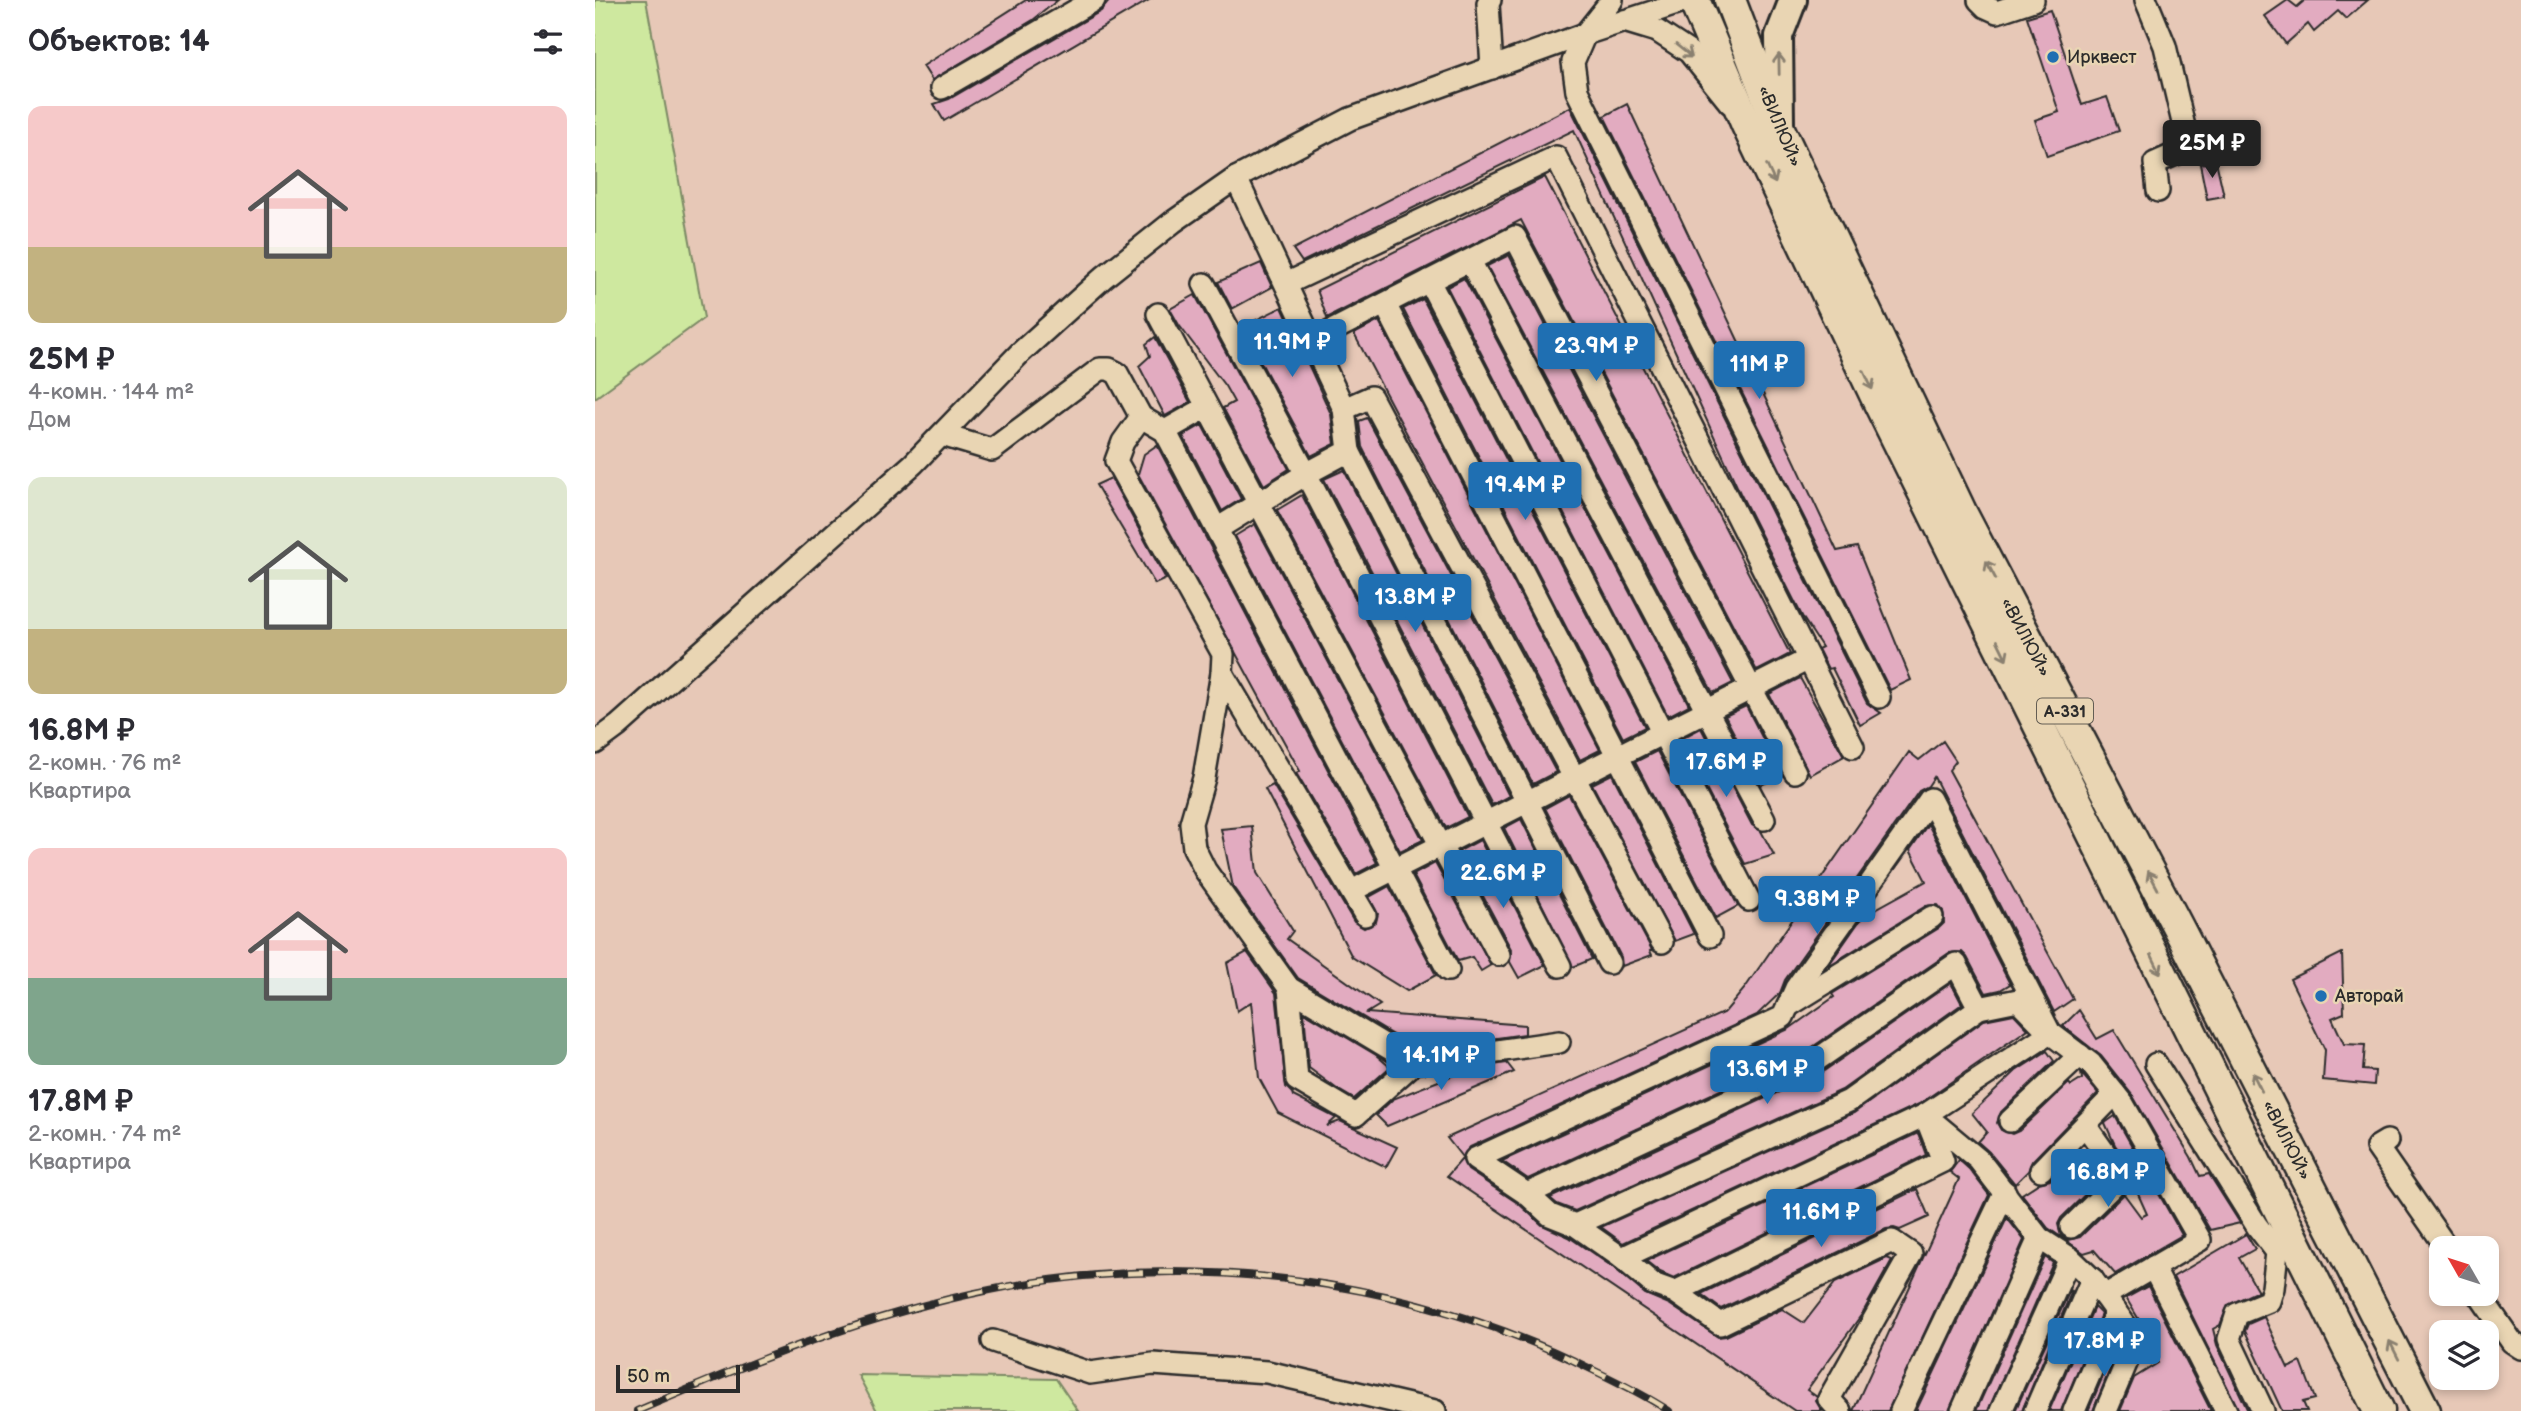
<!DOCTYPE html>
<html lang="ru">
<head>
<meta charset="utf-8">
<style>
	:root { --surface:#fff; --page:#f7f7f7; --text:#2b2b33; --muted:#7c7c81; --accent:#1f6fb2 }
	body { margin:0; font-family:"Balsamiq Sans",sans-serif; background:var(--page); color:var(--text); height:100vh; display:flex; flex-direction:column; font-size:26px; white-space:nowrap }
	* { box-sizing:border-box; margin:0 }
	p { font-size:23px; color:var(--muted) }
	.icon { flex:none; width:38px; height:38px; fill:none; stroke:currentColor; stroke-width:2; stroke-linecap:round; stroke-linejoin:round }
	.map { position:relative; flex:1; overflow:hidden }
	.side { display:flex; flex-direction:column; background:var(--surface); width:595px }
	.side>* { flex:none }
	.needle { width:46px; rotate:309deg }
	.tools { position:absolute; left:1834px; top:1236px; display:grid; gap:14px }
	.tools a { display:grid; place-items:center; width:70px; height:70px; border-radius:14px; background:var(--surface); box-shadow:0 4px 10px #0003; font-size:35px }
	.scale { position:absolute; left:21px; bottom:18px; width:124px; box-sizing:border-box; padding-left:7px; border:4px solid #2b2b2b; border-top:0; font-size:19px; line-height:24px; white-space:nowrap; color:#2b2b2b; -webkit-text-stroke:5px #e9d5b3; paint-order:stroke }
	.price { position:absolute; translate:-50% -60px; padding:0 16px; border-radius:7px; background:var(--accent); color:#fff; font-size:23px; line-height:46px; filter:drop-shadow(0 2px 4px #0008) }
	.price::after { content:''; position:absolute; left:50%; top:42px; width:21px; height:16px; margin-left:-10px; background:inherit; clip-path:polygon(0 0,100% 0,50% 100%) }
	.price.current { background:#222; color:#fff }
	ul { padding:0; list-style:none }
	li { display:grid; align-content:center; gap:14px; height:371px; padding:0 28px }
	li span { display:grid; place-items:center; height:217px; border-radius:14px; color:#555 }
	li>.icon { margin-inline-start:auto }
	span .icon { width:126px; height:126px; fill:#fffc; stroke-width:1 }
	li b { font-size:30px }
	h2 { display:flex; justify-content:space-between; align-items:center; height:84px; padding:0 28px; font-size:30px }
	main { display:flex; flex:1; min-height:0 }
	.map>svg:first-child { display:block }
	.green { fill:#cee89f; stroke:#7c8a65; stroke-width:2 }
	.building { fill:#e2abc0; stroke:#2b2b2b; stroke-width:2 }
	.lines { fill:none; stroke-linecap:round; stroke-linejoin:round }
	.minor-casing { stroke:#2b2b2b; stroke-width:26 }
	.major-casing { stroke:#2b2b2b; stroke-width:32 }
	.highway-casing { stroke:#2b2b2b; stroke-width:35 }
	.minor { stroke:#e9d5b3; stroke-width:21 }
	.major { stroke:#e9d5b3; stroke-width:26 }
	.highway { stroke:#e9d5b3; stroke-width:30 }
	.rail-casing { stroke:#2b2b2b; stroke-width:8 }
	.rail { stroke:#e9d5b3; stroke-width:5; stroke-dasharray:16; stroke-linecap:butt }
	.oneway { stroke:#8a806f }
	.poi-dot { fill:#1f6fb2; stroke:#e9d5b3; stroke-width:2.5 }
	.labels { text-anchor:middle; stroke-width:5; stroke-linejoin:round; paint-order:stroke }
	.shield { fill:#e9d5b3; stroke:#645e54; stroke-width:2 }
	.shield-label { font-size:16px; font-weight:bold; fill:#2b2b2b }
	.poi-label { font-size:18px; fill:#2b2b2b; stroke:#e9d5b3; text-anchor:start }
	.street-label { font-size:18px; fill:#2b2b2b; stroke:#e9d5b3 }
</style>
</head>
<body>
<main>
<section class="side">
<h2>Объектов: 14<svg class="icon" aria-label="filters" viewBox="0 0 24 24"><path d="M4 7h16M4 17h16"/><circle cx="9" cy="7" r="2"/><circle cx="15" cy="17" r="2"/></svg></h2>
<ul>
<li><span style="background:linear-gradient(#f6c9c9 65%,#c2b280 0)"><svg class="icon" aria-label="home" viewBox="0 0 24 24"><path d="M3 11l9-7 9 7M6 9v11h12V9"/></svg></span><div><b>25M ₽</b><p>4-комн. · 144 m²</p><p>Дом</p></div></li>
<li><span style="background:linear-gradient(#dfe7d0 70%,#c2b280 0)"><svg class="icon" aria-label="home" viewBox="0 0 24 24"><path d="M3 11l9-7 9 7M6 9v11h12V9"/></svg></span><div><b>16.8M ₽</b><p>2-комн. · 76 m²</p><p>Квартира</p></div></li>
<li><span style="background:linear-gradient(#f6c9c9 60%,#7fa58c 0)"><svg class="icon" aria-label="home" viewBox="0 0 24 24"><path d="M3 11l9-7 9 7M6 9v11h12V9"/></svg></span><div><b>17.8M ₽</b><p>2-комн. · 74 m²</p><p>Квартира</p></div></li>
</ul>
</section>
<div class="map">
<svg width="1926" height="1411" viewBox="0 0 1926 1411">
	<rect width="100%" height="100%" fill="#e7c8b7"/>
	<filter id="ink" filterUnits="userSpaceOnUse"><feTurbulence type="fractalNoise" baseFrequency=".0143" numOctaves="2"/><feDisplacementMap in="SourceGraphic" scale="14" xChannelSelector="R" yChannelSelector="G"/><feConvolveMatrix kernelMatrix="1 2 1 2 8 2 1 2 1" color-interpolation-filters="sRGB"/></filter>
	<g filter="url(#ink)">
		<g class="green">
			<polygon points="0,0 51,0 109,318 0,398"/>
			<polygon points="263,1375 461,1379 483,1411 282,1411"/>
		</g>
		<g class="building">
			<polygon points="431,0 463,0 438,20 337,80 328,66"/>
			<polygon points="515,0 554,0 349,121 339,104 354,99 506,11"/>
			<polygon points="1693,0 1702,7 1710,0 1773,0 1751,19 1743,11 1719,32 1713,24 1691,44 1670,16"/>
			<polygon points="1455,10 1487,105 1512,97 1524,131 1452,156 1440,120 1464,112 1432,17"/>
			<polygon points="1032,104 1242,551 1262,547 1316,680 1295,690 1009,116"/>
			<polygon points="975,107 1272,703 1286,713 1265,725 1237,668 1233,669 1223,649 1227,647 1208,618 1145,493 979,130 707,262 698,249"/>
			<polygon points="1621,161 1629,196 1612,199 1605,164"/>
			<polygon points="950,177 1195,654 1162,671 926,220 732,318 722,290"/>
			<polygon points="914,255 1138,683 1118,693 892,266"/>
			<polygon points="666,263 677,287 637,309 623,282"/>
			<polygon points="869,278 1094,705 1073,716 852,287"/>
			<polygon points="600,295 694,469 669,485 628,408 639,402 630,386 584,325 575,309"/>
			<polygon points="828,299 1050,727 1028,738 808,309"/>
			<polygon points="687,307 736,414 740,444 716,456 647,327"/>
			<polygon points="784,321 1005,750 985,760 759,334"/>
			<polygon points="560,337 595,402 570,416 544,366 555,356 551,344"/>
			<polygon points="772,418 961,772 938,784 767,447 764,421"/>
			<polygon points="607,425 646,499 627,511 588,436"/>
			<polygon points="562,445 782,863 761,874 701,773 705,771 543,474 549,454"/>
			<polygon points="749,470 914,796 897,805 729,479"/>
			<polygon points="516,478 571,579 560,584 501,485"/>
			<polygon points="707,495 873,817 851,828 682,510"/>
			<polygon points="660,524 828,840 805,851 640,536"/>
			<polygon points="1205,678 1249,756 1215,775 1174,694"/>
			<polygon points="1151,706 1187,776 1166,785 1130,716"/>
			<polygon points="1106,728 1157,825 1166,831 1179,855 1150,864 1085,739"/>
			<polygon points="1348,741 1361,761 1354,770 1478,999 1459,1012 1339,777 1333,786 1324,791 1190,980 1185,993 1162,1015 875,1147 867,1157 852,1138 1130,1012 1150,988 1314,752 1324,760"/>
			<polygon points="1062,751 1143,906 1121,918 1040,762"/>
			<polygon points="1017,774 1099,934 1080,941 997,784"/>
			<polygon points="678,785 759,922 769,928 781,922 783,914 774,897 794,886 841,975 812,991 757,957 670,789"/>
			<polygon points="974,795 1057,950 1055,951 1057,955 1027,966 1026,957 950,808"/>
			<polygon points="926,819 997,959 978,967 909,828"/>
			<polygon points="1333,824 1415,984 1405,990 1391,993 1372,957 1367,952 1354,953 1216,1048 933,1179 907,1161 1194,1029 1239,997 1237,994 1344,928 1349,923 1348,911 1343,905 1331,906 1233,966 1268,916 1331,881 1315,850"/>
			<polygon points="657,826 662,873 698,931 692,939 785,1005 772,1013 930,1025 930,1034 832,1048 816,1046 703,978 638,887 626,829"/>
			<polygon points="885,840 950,965 924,978 915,962 916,949 864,851"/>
			<polygon points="840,863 896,965 886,971 877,957 863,961 818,875"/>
			<polygon points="652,952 681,993 691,1087 697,1093 698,1096 741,1118 732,1126 745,1121 802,1147 791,1167 683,1113 664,1078 656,1002 642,1011 632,963"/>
			<polygon points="1747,953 1749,1013 1737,1018 1749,1044 1770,1045 1768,1070 1780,1071 1779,1085 1728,1080 1730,1050 1695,979"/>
			<polygon points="1356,983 1367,1004 1247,1090 980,1211 962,1204 955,1198 1229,1071"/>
			<polygon points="1484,1010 1502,1039 1519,1030 1596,1157 1605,1176 1614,1174 1645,1223 1615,1230 1538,1096 1506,1056 1468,1026"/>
			<polygon points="709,1012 781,1055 795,1067 759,1099 742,1089 714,1068"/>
			<polygon points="1419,1014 1433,1029 1324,1104 1028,1243 1006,1227 1259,1113 1389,1020"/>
			<polygon points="1452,1051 1459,1061 1406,1112 1402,1123 1406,1130 1417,1134 1424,1131 1474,1083 1476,1086 1487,1079 1486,1073 1503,1093 1437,1161 1433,1171 1420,1184 1394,1152 1383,1142 1392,1132 1377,1113 1421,1071"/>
			<polygon points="912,1063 919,1072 792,1126 781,1115 798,1099 876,1068"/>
			<polygon points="1520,1116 1587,1235 1520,1274 1499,1250 1489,1253 1453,1228 1427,1194 1444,1183 1455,1180 1467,1167 1492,1150 1510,1175 1466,1218 1463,1224 1466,1236 1473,1240 1485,1237 1529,1194 1546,1217 1552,1214 1538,1183 1540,1176 1538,1170 1520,1145 1510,1123"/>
			<polygon points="1323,1133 1331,1155 1079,1278 1065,1272 1051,1261"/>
			<polygon points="867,1159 873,1170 924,1204 947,1225 974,1237 1019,1268 1050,1294 1074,1304 1123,1337 1131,1336 1187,1309 1209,1323 1240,1283 1292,1258 1297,1260 1267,1314 1212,1390 1222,1397 1221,1401 1227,1411 1200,1411 852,1176"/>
			<polygon points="1364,1160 1374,1169 1394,1195 1293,1411 1258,1411 1364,1179 1355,1172"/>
			<polygon points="1322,1189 1334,1217 1305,1230 1299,1228 1291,1229 1126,1309 1106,1294"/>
			<polygon points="1412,1218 1429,1240 1354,1411 1321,1411"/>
			<polygon points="1651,1234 1660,1249 1644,1258 1663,1291 1633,1305 1625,1325 1618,1329 1622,1345 1653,1411 1644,1411 1578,1277"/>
			<polygon points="1450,1257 1458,1263 1393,1411 1381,1411"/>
			<polygon points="1553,1286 1616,1411 1525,1411 1539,1378 1563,1363 1553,1344 1552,1333 1531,1298"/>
			<polygon points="1475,1290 1477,1291 1427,1411 1420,1411"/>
			<polygon points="1499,1307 1506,1314 1466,1411 1454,1411"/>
			<polygon points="1669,1317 1693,1368 1706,1362 1720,1399 1708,1402 1712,1411 1687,1411 1650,1331 1653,1324"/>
			<polygon points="1524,1339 1526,1342 1498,1411 1493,1411"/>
		</g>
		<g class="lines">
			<g class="minor-casing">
				<g id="minor">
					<polyline points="895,0 893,3 897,68"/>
					<polyline points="1017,0 990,34 978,62 982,91 1284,697"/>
					<polyline points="1384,0 1391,7 1402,12 1438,0"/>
					<polyline points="1551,0 1570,46 1594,148 1560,163 1563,191"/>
					<polyline points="1029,21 1062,31 1094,52 1135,103"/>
					<polyline points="347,88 499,0"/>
					<polyline points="641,178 749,409 776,397 1067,942"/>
					<polyline points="875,261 1169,819"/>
					<polyline points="834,281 1154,900"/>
					<polyline points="609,284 711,474 754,451 749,409"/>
					<polyline points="691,284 961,157 1258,747"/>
					<polyline points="790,304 1115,936"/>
					<polyline points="563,314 904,955"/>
					<polyline points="717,341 920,237 1200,772"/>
					<polyline points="546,417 570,431 853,970"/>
					<polyline points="570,431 612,407"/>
					<polyline points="347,435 397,450 505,369 514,369 522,373 546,417 528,442 521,461 628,654 627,673 609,778 596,823 599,848 610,870 694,988 819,1063 964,1042"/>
					<polyline points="754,451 1014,963"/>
					<polyline points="622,529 711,474 965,966"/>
					<polyline points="627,673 770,915"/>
					<polyline points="0,743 23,726 318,464 425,353 509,277 578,222 641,178 755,119 990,34 1094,0"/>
					<polyline points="766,886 1214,659"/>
					<polyline points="694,988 702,1080 761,1115 819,1063"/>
					<polyline points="1193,1006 1337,917"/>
					<polyline points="1384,1008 1423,1000 1455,1033 1330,1115 1384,1160 1444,1238 1475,1258 1497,1279 1541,1340 1511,1411"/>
					<polyline points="1561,1064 1662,1226 1682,1252 1678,1288 1674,1301 1642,1314 1634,1339 1668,1411"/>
					<polyline points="1415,1121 1485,1055"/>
					<polyline points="1792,1141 1782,1147 1852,1248"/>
					<polyline points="1446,1170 1520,1094"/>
					<polyline points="932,1194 1223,1059 1361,964 1384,1008 1254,1101 980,1225"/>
					<polyline points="1476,1227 1527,1177 1490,1125"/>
					<polyline points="1027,1258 1330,1115 1348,1161 1080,1292"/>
					<polyline points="1558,1267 1631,1411"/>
					<polyline points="1883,1293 1917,1342 1926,1348"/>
					<polyline points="398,1341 495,1373 558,1364 672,1372 840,1411"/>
					<polyline points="1245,1411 1234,1399 1316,1254 1297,1241 1125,1324 1080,1292 1058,1284 1027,1258 980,1225 955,1215 932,1194 880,1159 1188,1017 1201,988 1335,799 1455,1033 1496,1064 1528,1104 1605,1240 1509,1296"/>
					<polyline points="1306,1411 1410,1192"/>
					<polyline points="1367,1411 1444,1238"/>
					<polyline points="1406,1411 1475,1258"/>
					<polyline points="1440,1411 1497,1279"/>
					<polyline points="1479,1411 1521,1312"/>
				</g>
			</g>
			<g class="major-casing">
				<polyline id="major" points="1185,123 1184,36 1198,0"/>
			</g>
			<g class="highway-casing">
				<g id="highway">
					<polyline points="1099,0 1151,123 1284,403 1784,1411"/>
					<polyline points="1135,0 1185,131 1367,514 1587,935 1830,1411"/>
				</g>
			</g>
			<use href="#minor" class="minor"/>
			<use href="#major" class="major"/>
			<use href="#highway" class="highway"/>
			<g class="rail-casing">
				<path id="rail" d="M42,1411C156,1362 273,1314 395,1290C596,1250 815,1278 998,1370C1023,1382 1050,1395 1074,1411"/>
			</g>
			<use href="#rail" class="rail"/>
		</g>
		<defs><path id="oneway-shaft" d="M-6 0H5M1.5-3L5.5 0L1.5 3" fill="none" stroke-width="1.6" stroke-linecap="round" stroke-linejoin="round" transform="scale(1.75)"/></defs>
		<g class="oneway">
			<use href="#oneway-shaft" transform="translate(1089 51) rotate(39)"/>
			<use href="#oneway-shaft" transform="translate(1184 64) rotate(-91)"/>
			<use href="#oneway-shaft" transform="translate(1176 174) rotate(65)"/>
			<use href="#oneway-shaft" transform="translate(1273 380) rotate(65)"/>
			<use href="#oneway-shaft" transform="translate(1396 570) rotate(-118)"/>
			<use href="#oneway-shaft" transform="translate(1407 650) rotate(64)"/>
			<use href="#oneway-shaft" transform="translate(1558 880) rotate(-118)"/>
			<use href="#oneway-shaft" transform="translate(1561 964) rotate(64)"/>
			<use href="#oneway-shaft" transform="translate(1662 1082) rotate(-117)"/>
			<use href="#oneway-shaft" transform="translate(1799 1350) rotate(-117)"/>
		</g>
	</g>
	<g class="poi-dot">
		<circle cx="1458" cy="57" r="7"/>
		<circle cx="1726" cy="996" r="7"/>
	</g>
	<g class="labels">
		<rect class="shield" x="1442" y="698.5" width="56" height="25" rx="5"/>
		<g class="shield-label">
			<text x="1470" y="717">А-331</text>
		</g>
		<g class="poi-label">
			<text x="1472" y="63">Ирквест</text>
			<text x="1740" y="1002">Авторай</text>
		</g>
		<g class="street-label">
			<text transform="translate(1185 126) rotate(67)" y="6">«ВИЛЮЙ»</text>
			<text transform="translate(1431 637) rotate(62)" y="6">«ВИЛЮЙ»</text>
			<text transform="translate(1692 1140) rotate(63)" y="6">«ВИЛЮЙ»</text>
		</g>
	</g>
</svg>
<div class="tools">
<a><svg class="needle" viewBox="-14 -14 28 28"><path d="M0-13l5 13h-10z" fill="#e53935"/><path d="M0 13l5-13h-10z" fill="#7c7c81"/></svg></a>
<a><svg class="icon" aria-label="layers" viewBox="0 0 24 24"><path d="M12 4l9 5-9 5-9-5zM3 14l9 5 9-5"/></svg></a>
</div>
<div class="scale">50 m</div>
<b class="price current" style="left:1617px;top:180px">25M ₽</b>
<b class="price" style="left:697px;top:379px">11.9M ₽</b>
<b class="price" style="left:1001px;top:383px">23.9M ₽</b>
<b class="price" style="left:1164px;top:401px">11M ₽</b>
<b class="price" style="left:930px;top:522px">19.4M ₽</b>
<b class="price" style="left:820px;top:634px">13.8M ₽</b>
<b class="price" style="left:1131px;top:799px">17.6M ₽</b>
<b class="price" style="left:908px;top:910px">22.6M ₽</b>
<b class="price" style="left:1222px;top:936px">9.38M ₽</b>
<b class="price" style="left:846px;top:1092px">14.1M ₽</b>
<b class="price" style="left:1172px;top:1106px">13.6M ₽</b>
<b class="price" style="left:1513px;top:1209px">16.8M ₽</b>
<b class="price" style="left:1226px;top:1249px">11.6M ₽</b>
<b class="price" style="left:1509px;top:1378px">17.8M ₽</b>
</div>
</main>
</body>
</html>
